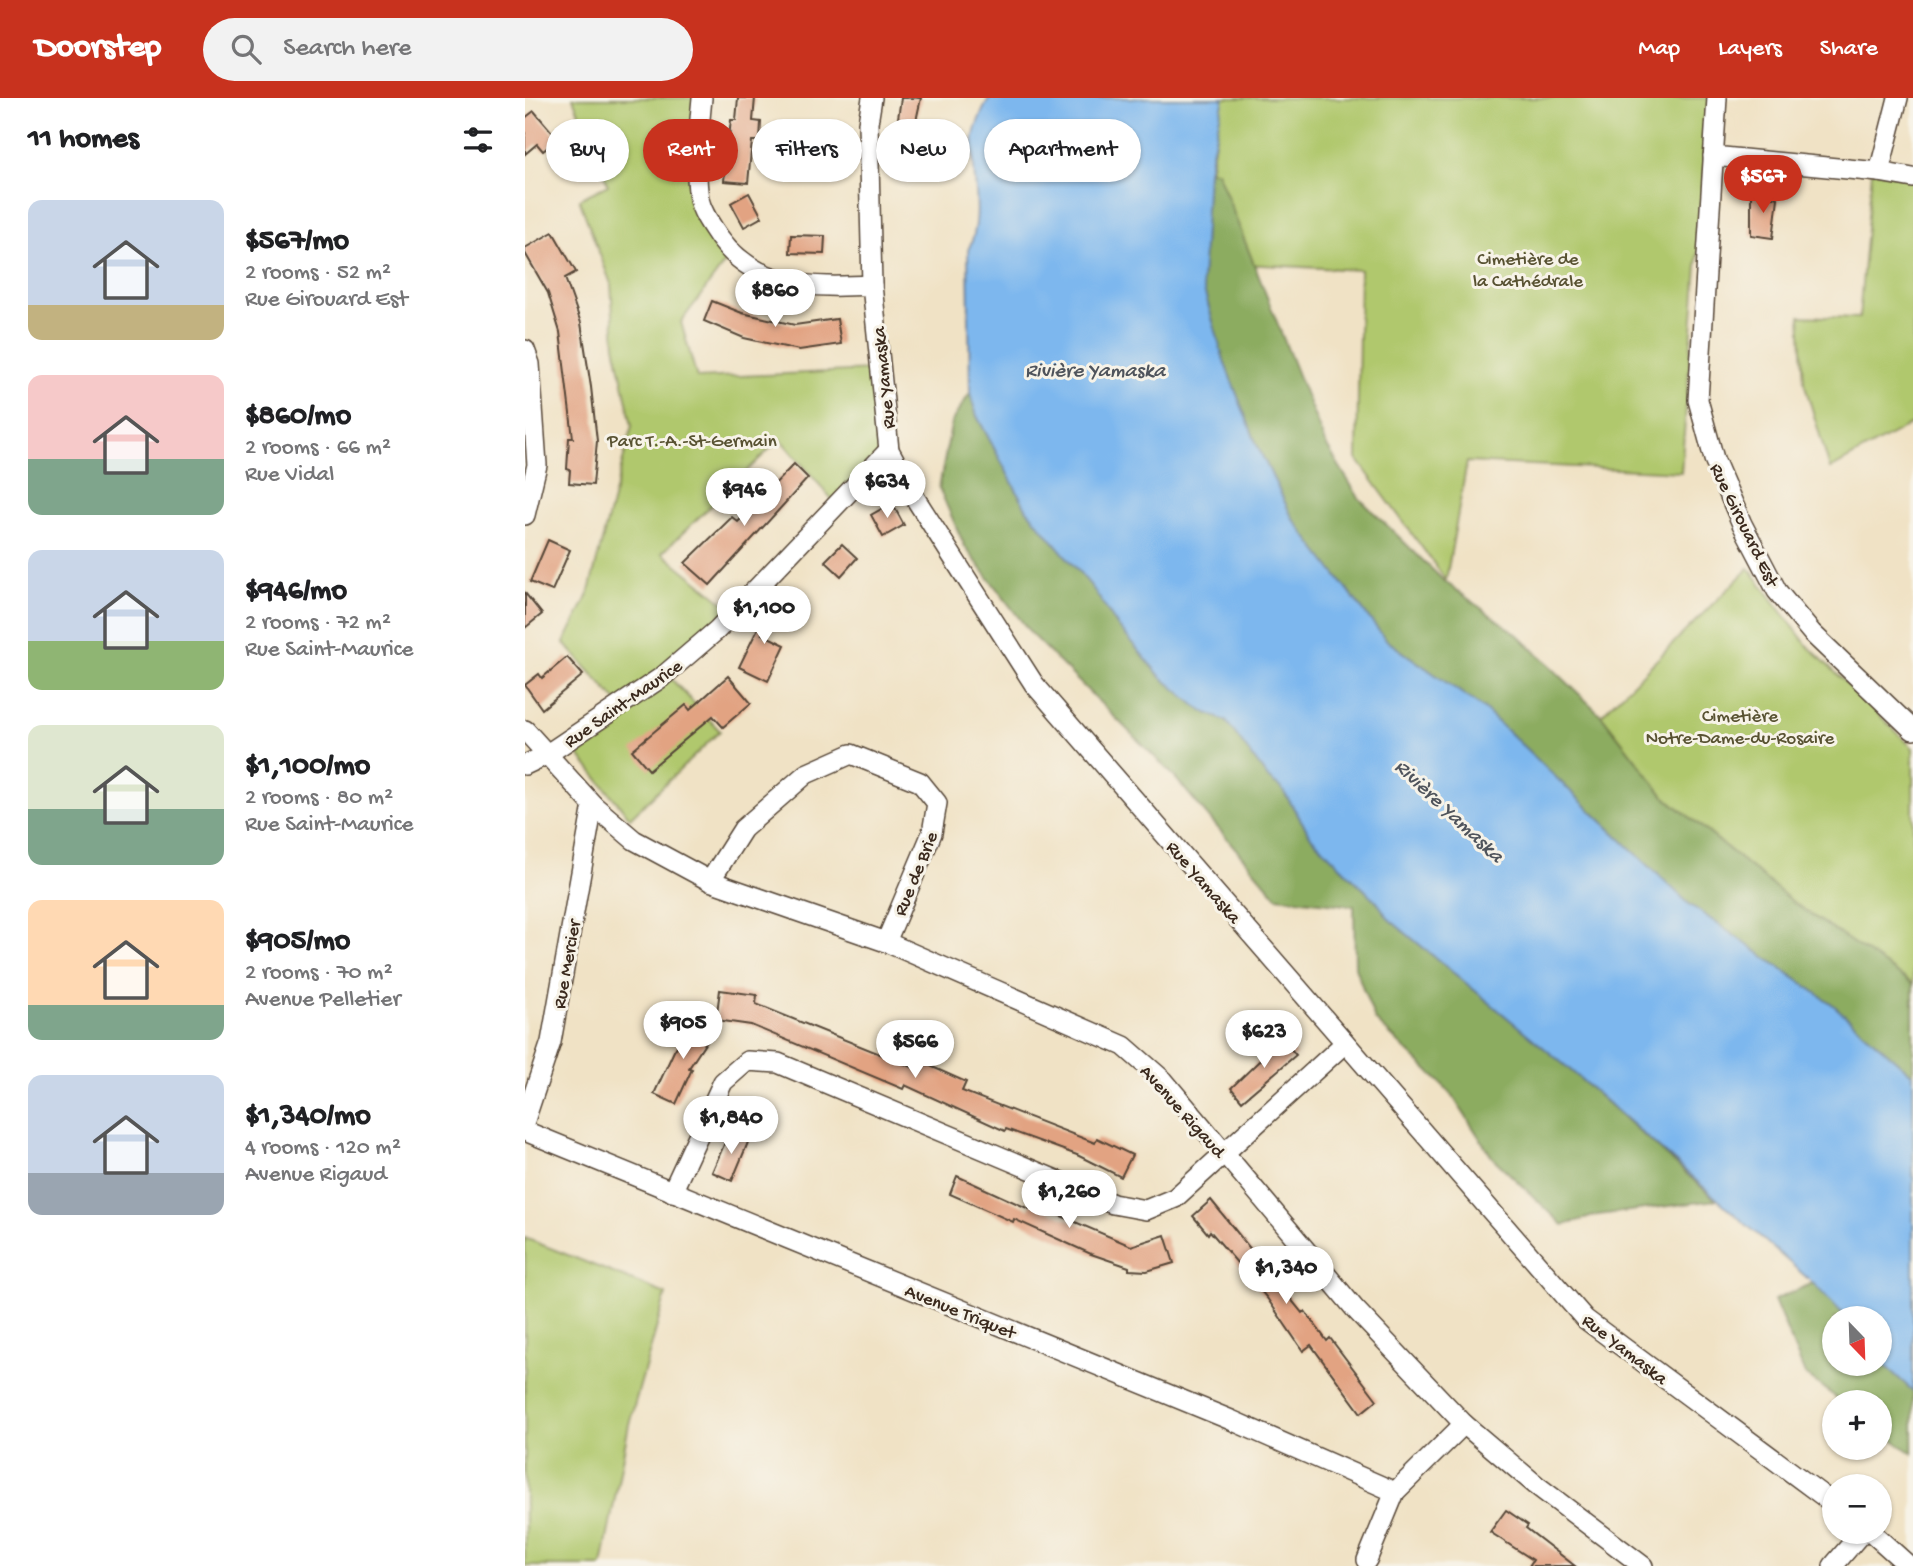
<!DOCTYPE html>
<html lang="en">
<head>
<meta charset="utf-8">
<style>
	:root { --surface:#fff; --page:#f2f2f2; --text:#202124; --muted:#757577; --accent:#c8321e }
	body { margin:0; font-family:"Gochi Hand",sans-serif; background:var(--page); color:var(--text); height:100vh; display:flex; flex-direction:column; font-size:26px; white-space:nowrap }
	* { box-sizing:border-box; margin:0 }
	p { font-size:23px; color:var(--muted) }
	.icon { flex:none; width:38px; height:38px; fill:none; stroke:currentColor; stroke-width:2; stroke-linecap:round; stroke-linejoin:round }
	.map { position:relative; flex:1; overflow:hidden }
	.sheet { display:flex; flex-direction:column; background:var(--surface); width:525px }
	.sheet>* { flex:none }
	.top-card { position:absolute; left:21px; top:21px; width:665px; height:63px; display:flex; gap:14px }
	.needle { width:46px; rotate:157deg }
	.buttons { position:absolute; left:1297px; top:1208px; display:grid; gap:14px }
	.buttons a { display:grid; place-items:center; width:70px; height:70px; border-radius:50%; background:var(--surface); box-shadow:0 2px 5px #0004; font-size:35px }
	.price { position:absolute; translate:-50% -60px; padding:0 16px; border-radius:24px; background:#fff; color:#222; font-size:23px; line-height:46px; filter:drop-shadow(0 2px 4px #0008) }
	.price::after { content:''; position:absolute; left:50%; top:42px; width:21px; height:16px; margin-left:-10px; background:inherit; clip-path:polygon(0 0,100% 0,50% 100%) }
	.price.active { background:var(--accent); color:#fff }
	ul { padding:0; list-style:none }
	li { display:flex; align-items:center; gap:21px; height:175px; padding:0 28px }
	li span { display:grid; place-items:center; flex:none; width:196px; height:140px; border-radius:14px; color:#555 }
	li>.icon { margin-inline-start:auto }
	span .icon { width:84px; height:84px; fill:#fffc; stroke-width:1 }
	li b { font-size:30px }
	h2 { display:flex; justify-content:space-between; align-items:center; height:84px; padding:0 28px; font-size:30px }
	.chip { padding:0 24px; border-radius:32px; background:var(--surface); box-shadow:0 2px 5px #0004; font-size:24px; line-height:63px }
	.chip.active { background:var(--accent); color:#fff }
	header { display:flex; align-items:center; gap:42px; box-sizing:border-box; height:98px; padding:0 35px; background:var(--accent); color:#fff }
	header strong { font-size:33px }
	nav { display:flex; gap:38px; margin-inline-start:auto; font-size:24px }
	.search { width:490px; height:63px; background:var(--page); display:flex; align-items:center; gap:18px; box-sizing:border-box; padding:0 24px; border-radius:38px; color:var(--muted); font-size:26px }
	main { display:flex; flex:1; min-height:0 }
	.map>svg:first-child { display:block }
	.green { fill:#b0c86d; stroke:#767946; stroke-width:2 }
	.forest { fill:#8cac60; stroke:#646b3f; stroke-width:2 }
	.water { fill:#7db7ee; stroke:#5c7086; stroke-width:2 }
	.building { fill:#e2a382 }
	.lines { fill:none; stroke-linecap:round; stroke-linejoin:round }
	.minor-casing { stroke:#564637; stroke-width:22 }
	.minor { stroke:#fff; stroke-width:19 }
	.labels { text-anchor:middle; stroke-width:6; stroke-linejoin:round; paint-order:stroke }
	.park-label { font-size:19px; fill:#585232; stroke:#f7f3e8 }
	.street-label { font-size:19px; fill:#3b2a1e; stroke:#f7f3e8 }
	.water-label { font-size:21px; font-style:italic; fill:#4f545c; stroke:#f7f3e8 }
</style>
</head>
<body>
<header>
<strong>Doorstep</strong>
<div class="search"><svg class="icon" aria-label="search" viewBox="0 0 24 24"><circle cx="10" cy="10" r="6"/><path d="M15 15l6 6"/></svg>Search here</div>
<nav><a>Map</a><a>Layers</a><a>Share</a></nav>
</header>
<main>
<section class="sheet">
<h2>11 homes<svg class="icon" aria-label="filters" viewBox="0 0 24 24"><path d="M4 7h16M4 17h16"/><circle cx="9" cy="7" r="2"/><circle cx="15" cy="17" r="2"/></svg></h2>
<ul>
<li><span style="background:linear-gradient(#c9d6e8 75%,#c2b280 0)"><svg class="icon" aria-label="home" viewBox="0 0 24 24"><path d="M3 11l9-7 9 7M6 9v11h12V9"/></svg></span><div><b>$567/mo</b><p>2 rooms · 52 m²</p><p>Rue Girouard Est</p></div></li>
<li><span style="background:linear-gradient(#f6c9c9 60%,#7fa58c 0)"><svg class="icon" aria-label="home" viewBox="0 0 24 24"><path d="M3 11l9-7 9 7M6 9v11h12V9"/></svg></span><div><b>$860/mo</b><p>2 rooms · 66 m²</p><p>Rue Vidal</p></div></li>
<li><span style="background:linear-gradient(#c9d6e8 65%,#8fb573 0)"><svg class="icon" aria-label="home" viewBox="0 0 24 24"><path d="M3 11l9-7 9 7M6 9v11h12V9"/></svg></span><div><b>$946/mo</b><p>2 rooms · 72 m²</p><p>Rue Saint-Maurice</p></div></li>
<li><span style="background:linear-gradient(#dfe7d0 60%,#7fa58c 0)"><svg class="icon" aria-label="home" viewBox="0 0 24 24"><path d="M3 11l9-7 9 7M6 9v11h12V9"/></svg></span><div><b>$1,100/mo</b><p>2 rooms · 80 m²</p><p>Rue Saint-Maurice</p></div></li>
<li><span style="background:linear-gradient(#ffd9b3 75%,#7fa58c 0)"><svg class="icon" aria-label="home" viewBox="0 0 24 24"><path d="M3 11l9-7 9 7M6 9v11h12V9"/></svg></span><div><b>$905/mo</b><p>2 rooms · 70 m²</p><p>Avenue Pelletier</p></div></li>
<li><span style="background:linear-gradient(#c9d6e8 70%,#9aa5b1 0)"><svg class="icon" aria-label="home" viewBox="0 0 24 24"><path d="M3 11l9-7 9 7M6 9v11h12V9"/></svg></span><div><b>$1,340/mo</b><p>4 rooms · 120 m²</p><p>Avenue Rigaud</p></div></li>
</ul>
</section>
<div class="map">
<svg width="1388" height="1468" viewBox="0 0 1388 1468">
	<rect width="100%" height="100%" fill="#f7f3e8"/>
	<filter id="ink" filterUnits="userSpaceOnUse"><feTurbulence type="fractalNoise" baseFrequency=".0143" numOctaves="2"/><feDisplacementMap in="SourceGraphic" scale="14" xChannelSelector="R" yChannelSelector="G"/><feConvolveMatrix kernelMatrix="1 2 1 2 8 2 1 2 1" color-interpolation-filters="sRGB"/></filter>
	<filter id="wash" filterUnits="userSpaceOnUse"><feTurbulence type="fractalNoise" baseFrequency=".00686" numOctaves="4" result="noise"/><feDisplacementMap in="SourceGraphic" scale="28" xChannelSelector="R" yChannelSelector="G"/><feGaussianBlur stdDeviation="1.57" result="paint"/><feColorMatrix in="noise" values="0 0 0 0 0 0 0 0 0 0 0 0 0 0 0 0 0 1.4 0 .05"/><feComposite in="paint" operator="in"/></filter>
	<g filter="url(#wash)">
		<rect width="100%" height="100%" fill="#f0e2c5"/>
		<g class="green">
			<polygon points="48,0 175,0 167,85 201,163 156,224 172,280 346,272 364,352 312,407 255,341 137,455 208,512 139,573 195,633 105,720 46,648 97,609 39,545 63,497 107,328 90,247 86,186 54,101 83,87"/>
			<polygon points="697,0 1185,0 1156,374 942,364 921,482 832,361 835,172 680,164 681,99"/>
			<polygon points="1347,73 1388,80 1388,325 1305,371 1279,284 1275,218 1334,220"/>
			<polygon points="1224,470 1282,547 1388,650 1388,886 1269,805 1139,698 1076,617"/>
			<polygon points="0,1140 141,1196 104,1326 77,1468 0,1468"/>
		</g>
		<g class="forest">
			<polygon points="683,73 692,73 800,345 834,400 919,483 993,537 1076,617 1139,698 1269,805 1388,886 1388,977 1307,906 1164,806 959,611 861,542 768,421 732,347 700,266 677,185"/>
			<polygon points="445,295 452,318 502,412 567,489 592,527 635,578 677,613 701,623 744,681 757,691 787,740 852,804 865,822 1042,969 1191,1102 1073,1117 1038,1127 967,1059 925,994 850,922 830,869 829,808 752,799 647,676 508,538 440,449 414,390 427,323"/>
			<polygon points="1288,1185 1322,1220 1309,1220 1309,1265 1355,1263 1388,1293 1388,1356 1355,1332 1354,1304 1317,1304 1280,1276 1249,1202"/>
		</g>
		<path class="water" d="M464,0H699L683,73L677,185L700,266L732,347L768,421L861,542L959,611L1164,806L1307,906L1388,977V1293L1355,1263L1354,1220H1322L1288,1185L1042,969L865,822L852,804L787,740L757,691L744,681L701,623L677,613L635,578L592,527L567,489L502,412L452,318L445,295L443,152C460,120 447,81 448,47C448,31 457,14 464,0Z"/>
		<g id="blocks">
			<g class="building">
				<polygon points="213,0 230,0 228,23 236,24 235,43 227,43 223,85 199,83 206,22 211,22"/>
				<polygon points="376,0 396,0 386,46 389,47 386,77 365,74"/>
				<polygon points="9,13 33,41 18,53 12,46 0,56 0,20"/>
				<polygon points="224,95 237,119 219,129 206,105"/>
				<polygon points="1226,95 1253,100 1248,140 1226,137"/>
				<polygon points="28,134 51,174 40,180 56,225 66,289 72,343 68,387 44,385 45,372 42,371 44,340 48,340 35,234 23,195 0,155 0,150"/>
				<polygon points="266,137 300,138 299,156 265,155"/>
				<polygon points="187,203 217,215 270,227 312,221 316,246 274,252 219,240 179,223"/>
				<polygon points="269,366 283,380 185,487 160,465 207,419 213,424"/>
				<polygon points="367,405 379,427 358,439 346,417"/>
				<polygon points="23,442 45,452 27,493 5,484"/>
				<polygon points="317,446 332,460 316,478 300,463"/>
				<polygon points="0,495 17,516 0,530"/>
				<polygon points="249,503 260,514 237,536 260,547 243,583 214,569 236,524 232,520"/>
				<polygon points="42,559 58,577 17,611 0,587 14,576 17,580"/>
				<polygon points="203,578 226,605 198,629 188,618 124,672 107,652 161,607 165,612"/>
				<polygon points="195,892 232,897 231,906 397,973 401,966 441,984 437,993 570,1045 572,1040 607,1057 596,1079 552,1057 481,1031 480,1033 380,987 378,991 226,927 191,922"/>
				<polygon points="170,920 189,932 164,970 167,971 151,1006 129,996 149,953"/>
				<polygon points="757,941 771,957 717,1003 706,990"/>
				<polygon points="205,1033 224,1042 207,1083 187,1074"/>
				<polygon points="432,1078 504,1111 506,1105 606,1148 640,1137 649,1165 622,1173 604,1172 604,1169 566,1156 489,1121 488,1124 425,1096"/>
				<polygon points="686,1102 777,1215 780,1213 802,1243 805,1240 852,1302 836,1315 786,1247 778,1253 742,1200 685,1133 683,1136 668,1118"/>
				<polygon points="981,1412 1003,1427 1001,1430 1050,1468 1004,1468 1008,1462 965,1434"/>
			</g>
		</g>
	</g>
	<g filter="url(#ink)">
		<use href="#blocks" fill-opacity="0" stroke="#564637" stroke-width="2"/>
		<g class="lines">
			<g class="minor-casing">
				<g id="minor">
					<path d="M177,0C174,33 169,68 174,101C177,115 186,127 194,139C231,191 288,190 347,187"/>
					<polyline points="347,0 343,25 347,187 364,352 390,400 509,586 1060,1221 1309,1406"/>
					<polyline points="1192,0 1173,302 1189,361 1217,426 1252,493 1287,535 1388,632"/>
					<polyline points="1188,58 1354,74 1388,80"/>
					<polyline points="1354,74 1373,0"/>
					<polyline points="0,252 5,266 12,367 0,417"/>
					<polyline points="0,632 68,707 109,742 185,783 361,844 599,948 639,983 830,1211 939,1326 1011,1387 1118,1468"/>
					<polyline points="0,667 21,657 137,579 192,532 364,352"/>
					<polyline points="185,783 218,731 281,676 326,656 395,684 412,705 407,735 361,844"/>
					<polyline points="0,1022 26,944 68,707"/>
					<polyline points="0,1033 706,1322 870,1394"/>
					<polyline points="147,1094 198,984 222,963 253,965 588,1106 621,1112 650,1100 820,945"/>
					<polyline points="1345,1433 1384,1468"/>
					<polyline points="842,1462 870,1394 939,1326"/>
					<polyline points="1308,1468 1338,1433"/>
				</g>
			</g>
			<use href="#minor" class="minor"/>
		</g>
	</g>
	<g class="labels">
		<g class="park-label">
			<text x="1003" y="166">Cimetière de<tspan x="1003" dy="22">la Cathédrale</tspan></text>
			<text x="167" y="348">Parc T.-A.-St-Germain</text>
			<text x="1215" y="623">Cimetière<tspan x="1215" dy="22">Notre-Dame-du-Rosaire</tspan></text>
		</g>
		<g class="street-label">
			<text transform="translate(357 280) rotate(-96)" y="7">Rue Yamaska</text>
			<text transform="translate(1221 426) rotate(64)" y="7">Rue Girouard Est</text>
			<text transform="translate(97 604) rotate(-35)" y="7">Rue Saint-Maurice</text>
			<text transform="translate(389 775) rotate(-68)" y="7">Rue de Brie</text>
			<text transform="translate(680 783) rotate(49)" y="7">Rue Yamaska</text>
			<text transform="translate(40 866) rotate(-80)" y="7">Rue Mercier</text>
			<text transform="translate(659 1012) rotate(48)" y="7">Avenue Rigaud</text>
			<text transform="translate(436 1212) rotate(22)" y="7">Avenue Triquet</text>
			<text transform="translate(1101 1250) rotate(38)" y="7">Rue Yamaska</text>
		</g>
		<g class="water-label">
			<text x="570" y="278">Rivière Yamaska</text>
			<text transform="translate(925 712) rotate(43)" y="7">Rivière Yamaska</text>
		</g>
	</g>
</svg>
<div class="buttons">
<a><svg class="needle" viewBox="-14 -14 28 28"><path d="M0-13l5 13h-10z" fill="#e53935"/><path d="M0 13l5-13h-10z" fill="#757577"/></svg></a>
<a>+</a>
<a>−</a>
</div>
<b class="price active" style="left:1238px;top:117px">$567</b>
<b class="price" style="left:250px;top:231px">$860</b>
<b class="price" style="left:362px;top:422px">$634</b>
<b class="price" style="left:219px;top:430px">$946</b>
<b class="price" style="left:239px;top:548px">$1,100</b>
<b class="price" style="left:158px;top:963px">$905</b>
<b class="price" style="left:739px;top:972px">$623</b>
<b class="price" style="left:390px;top:982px">$566</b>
<b class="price" style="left:206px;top:1058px">$1,840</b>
<b class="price" style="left:544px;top:1132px">$1,260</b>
<b class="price" style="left:761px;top:1208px">$1,340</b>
<div class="top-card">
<a class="chip">Buy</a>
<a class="chip active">Rent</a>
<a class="chip">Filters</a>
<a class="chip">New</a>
<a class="chip">Apartment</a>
</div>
</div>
</main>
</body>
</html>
